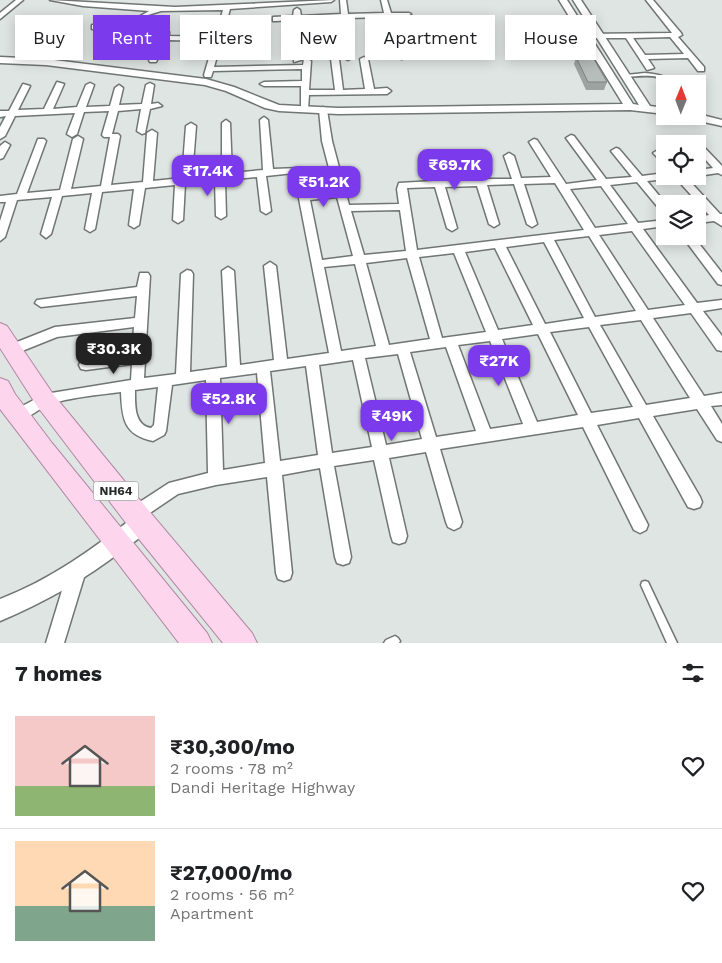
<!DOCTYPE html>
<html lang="en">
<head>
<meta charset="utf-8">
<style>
	:root { --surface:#fff; --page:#f2f2f2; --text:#202124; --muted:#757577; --line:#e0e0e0; --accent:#7c3aed }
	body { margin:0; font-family:"Work Sans",sans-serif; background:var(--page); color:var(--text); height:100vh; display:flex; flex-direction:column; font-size:19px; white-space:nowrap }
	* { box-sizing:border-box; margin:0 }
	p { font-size:16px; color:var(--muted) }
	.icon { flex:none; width:28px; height:28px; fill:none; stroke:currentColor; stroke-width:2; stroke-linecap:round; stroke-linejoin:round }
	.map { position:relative; height:643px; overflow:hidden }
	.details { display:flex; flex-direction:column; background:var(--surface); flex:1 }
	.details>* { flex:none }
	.guide { position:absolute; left:15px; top:15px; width:692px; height:45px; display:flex; gap:10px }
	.needle { width:32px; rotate:1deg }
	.buttons { position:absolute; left:656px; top:75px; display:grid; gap:10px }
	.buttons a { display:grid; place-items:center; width:50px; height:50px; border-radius:0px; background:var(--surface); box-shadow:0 2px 12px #0003; font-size:25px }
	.price { position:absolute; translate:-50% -42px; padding:0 11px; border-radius:10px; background:var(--accent); color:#fff; font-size:16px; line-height:32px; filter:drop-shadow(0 1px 2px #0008) }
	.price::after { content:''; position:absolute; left:50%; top:30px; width:15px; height:11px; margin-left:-8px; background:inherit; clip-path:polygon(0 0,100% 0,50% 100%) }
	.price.selected { background:#222; color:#fff }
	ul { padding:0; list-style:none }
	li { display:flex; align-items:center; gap:15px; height:125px; padding:0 15px }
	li+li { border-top:1px solid var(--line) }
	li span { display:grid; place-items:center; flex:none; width:140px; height:100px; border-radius:0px; color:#555 }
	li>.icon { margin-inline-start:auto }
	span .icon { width:60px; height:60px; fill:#fffc; stroke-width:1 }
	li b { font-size:21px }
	h2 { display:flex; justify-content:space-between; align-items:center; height:60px; padding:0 15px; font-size:21px }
	.pill { padding:0 18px; border-radius:0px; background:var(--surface); box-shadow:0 2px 12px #0003; font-size:18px; line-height:45px }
	.pill.selected { background:var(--accent); color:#fff }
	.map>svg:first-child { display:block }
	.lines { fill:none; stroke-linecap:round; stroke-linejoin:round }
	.service-casing { stroke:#707673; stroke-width:3 }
	.minor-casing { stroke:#707673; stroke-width:3 }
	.tertiary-casing { stroke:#707673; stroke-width:3 }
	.primary-casing { stroke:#b187a1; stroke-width:2 }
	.service { fill:#fff; fill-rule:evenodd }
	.minor { fill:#fff; fill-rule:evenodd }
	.tertiary { fill:#fff; fill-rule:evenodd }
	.primary { fill:#fdd5ed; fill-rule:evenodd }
	.wall { fill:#9da3a0 }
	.building { fill:#b7bdba; stroke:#808482 }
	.labels { text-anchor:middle; stroke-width:5; stroke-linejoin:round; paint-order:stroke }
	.shield { fill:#fff; stroke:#686a69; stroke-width:1 }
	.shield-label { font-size:12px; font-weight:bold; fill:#282a29 }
</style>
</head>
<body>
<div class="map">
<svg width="722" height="643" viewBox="0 0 722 643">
	<rect width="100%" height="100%" fill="#dfe5e2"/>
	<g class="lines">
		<g class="service-casing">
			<g id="service">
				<path d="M645,73C657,74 667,76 676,84H671C658,73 642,76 626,77L624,76L626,75Z"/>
				<polygon points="645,581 648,582 677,643 667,643 641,585 642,582"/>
				<polygon points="395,636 398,638 400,641 399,643 384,643 386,640"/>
			</g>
		</g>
		<g class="minor-casing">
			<g id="minor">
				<polygon points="16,0 23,0 0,19 0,13"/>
				<path d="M50,0L175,7L334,0L331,2L230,9L214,67L303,65L304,59H307L311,61L309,90H335L331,59L335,57L339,59L343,90L365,89L360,59L364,57L368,59L374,89L387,88L391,91L387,94L309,95L308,109L301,111V86H264L260,84L264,82L302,81V69L213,71L211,77H205L204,75L214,41L167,40L156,62H150L149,60L162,34H146L134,57L127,55L139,32C146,28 162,28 169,32V36L215,37L223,10L161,11L148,15L127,30L95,29H92V25L123,26L149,11L83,6Z"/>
				<polygon points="340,0 346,0 348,14 384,13 381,0 387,0 391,13 409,13 411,14 407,16 392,17 402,59 395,57 385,17 348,18 352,58 348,60 344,58 341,19 301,20 301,60 294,62 293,20 276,21 273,21 273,17 293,16 294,10 297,8 300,10 301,16 341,14"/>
				<path d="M646,0H653L681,33L682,35L678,37L704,67V71H698L688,58L648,59L654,68L647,70L626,38H585L581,36L585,34L672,33ZM670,37L684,54L645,55L633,38Z"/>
				<path d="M57,82L64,84L53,109L77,107L86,85L90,83L94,85L86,107L110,106L115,88L119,85L123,88L119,105L142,104L146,85L150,83L154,85L151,104L158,103L162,106L150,109L145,133L142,134L137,131L141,109L118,111L112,134H118L120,136L111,185L143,182L147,133L152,130L157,133L153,181L182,178L186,126L191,123L196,126L192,177L222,174V123L226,120L230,123L232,173L263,170L260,120L264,117L268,120L273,169L300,168L304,172L308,193L335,191L322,141L319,110L323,107L327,110L332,141L349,205L399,204L397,189L399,183L434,181L428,160L433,157L438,160L444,181L476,180L469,158L474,155L479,158L485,179H512L504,156L509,153L514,156L521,178L551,177L529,142L534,139L537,140L566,184L597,180L566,138L571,135L574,136L606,179L632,177L611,151L616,148L619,149L642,176L665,173V176H672L667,179L647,181L666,204L665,212L661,211L637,182L610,185L638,223L665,220V226L643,229L697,303L722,300V308L703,311L722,336V351L717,350L691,313L653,318L704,396L722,393V405L711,406L722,424V442L717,440L697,409L653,416L700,497L702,502L700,507L694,509L688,507L639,418L597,425L648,525L646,530L640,533L634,530L583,427L440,449L462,522L460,527L454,530L448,527L446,522L426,452L389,458L407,536L405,542L399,544L393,542L391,536L374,460L334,466L351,557L349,563L343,565L337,563L335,557L320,468L282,475L292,573L290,579L284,581L278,579L276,573L267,477L216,485L178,494L141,519L135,522L129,519L127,514L129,509L169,483L208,473L206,380L172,385L166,431L164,435L153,441C124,435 122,419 121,392C99,395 69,397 48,405C37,409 25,423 13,419L11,415L13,411L45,394L131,380L132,364L86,370L81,369L79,365L81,361L86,360L132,354L134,327L57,337L12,355L7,354L5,350L7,346L55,327L135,318L137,296L41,307L35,303L37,300L137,287L140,273H148L150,276L144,378L176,374L181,274L187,270L191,271L193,274L190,372L227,367L222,271L228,267L234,271L240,365L274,360L264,266L270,262L276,266L287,359L329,353L294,173L266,176L271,211L266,214L261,211L257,177L225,180L226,216L221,219L216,216L215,181L185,184L183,220L178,223L173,220L175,185L145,188L139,225L134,228L129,225L134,189L102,192L95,229L90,232L85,229L92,193L62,196L51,234L46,238L41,234L52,197L17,200L5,237L0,241V221L6,202H0V196L17,194L38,139H44L46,141L27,193L60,190L73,139L78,136L83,139L71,189L101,186L110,137H104L102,135L109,111L84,112L77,134L72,137L67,134L75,113L15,116L5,136L0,139V127L6,116L0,117V111H9L23,84L30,86L18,110L44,109ZM555,183L584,230L417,250L407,188L435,187L447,228L452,231L457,228L445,187L477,186L489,224L494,227L499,224L487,185L514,184L527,224L532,227L537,224L524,184ZM601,186L628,224L595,228L570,189ZM337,197L353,256L322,260L310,200ZM400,210L406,251L364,255L351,211ZM632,231L685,305L648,310L599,235ZM589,236L636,311L595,317L554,240ZM544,242L584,318L545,324L506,247ZM495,248L533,325L498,330L465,252ZM454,253L486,332L442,338L419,257ZM407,258L430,339L389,345L366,263ZM355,264L376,346L341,351L324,267ZM641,320L690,398L646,405L600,325ZM589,327L633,407L591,413L550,332ZM538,334L578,415L537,422L502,339ZM490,341L523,424L490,429L458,345ZM446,347L476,431L436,437L410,352ZM398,354L422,439L386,445L365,358ZM353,360L372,447L332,453L319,365ZM306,366L318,455L280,461L270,371ZM257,373L265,463L223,470L220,378ZM158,387L154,425L151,428C134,425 135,405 135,390Z"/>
				<polygon points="5,142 10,145 3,158 0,159 0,146"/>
				<polygon points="698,143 701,144 722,166 722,175 718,173 698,176 698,170 713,168 698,151 698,144 696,144"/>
				<polygon points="658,150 665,155 665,163 662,162 653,153"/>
				<polygon points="674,176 685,176 720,214 722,214 722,226 714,221 698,223 698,217 709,215"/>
				<polygon points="682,236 693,236 722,273 722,285 718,284"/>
				<polygon points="76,565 82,568 85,574 64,643 46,643 67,574 70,568"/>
			</g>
		</g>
		<g class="tertiary-casing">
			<g id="tertiary">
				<polygon points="559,0 567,0 633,104 639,105 573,0 581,0 650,106 665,108 665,114 630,110 338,114 279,111 265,108 226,91 205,85 46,65 0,63 0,57 46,59 206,79 234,87 279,105 338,108 623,104"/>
				<polygon points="698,114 722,120 722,126 686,118 685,116 698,116"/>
				<path d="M142,514L149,516L152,523C147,534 134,542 124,549C86,579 45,602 0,621V599C50,580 93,549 135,516Z"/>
			</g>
		</g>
		<g class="primary-casing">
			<g id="primary">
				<polygon points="0,323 7,326 53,394 144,505 252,633 257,643 223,643 126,523 37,406 0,348"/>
				<polygon points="0,378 8,381 15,394 52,443 207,633 212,643 179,643 0,409"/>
			</g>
		</g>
		<use href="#service" class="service"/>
		<use href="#minor" class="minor"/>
		<use href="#tertiary" class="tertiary"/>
		<use href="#primary" class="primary"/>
	</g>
	<polygon class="wall" points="576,57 607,82 604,90 586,90 574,64"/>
	<polygon class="building" points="592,56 607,82 588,82 576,57"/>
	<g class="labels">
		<rect class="shield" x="93.5" y="481.5" width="45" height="19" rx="4"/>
		<g class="shield-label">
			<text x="116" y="495">NH64</text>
		</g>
	</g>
</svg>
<div class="buttons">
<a><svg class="needle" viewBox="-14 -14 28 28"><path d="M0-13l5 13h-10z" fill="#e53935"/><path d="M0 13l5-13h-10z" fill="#757577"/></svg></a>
<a><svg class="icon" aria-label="locate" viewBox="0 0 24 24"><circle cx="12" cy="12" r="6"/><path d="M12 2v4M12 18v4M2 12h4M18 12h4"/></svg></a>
<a><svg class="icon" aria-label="layers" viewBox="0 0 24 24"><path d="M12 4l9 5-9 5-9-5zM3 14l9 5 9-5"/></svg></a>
</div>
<b class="price" style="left:455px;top:191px">₹69.7K</b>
<b class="price" style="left:208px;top:197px">₹17.4K</b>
<b class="price" style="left:324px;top:208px">₹51.2K</b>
<b class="price selected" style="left:114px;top:375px">₹30.3K</b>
<b class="price" style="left:499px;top:387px">₹27K</b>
<b class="price" style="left:229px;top:425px">₹52.8K</b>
<b class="price" style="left:392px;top:442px">₹49K</b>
<div class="guide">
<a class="pill">Buy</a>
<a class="pill selected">Rent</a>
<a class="pill">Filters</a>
<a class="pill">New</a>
<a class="pill">Apartment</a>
<a class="pill">House</a>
</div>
</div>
<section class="details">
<h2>7 homes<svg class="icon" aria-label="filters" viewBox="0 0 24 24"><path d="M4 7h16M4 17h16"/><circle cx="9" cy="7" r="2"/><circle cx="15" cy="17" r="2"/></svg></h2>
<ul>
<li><span style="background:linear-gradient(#f6c9c9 70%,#8fb573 0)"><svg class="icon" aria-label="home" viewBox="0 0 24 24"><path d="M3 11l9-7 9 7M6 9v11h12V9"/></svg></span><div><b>₹30,300/mo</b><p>2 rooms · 78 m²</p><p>Dandi Heritage Highway</p></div><svg class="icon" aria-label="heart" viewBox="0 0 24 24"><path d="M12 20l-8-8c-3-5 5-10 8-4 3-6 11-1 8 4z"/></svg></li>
<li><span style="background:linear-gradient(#ffd9b3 65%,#7fa58c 0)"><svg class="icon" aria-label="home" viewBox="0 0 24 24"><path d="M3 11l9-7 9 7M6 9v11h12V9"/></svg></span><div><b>₹27,000/mo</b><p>2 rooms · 56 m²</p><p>Apartment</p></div><svg class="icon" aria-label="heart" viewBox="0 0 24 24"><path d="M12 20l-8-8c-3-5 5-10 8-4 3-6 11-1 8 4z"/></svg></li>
</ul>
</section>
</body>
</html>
